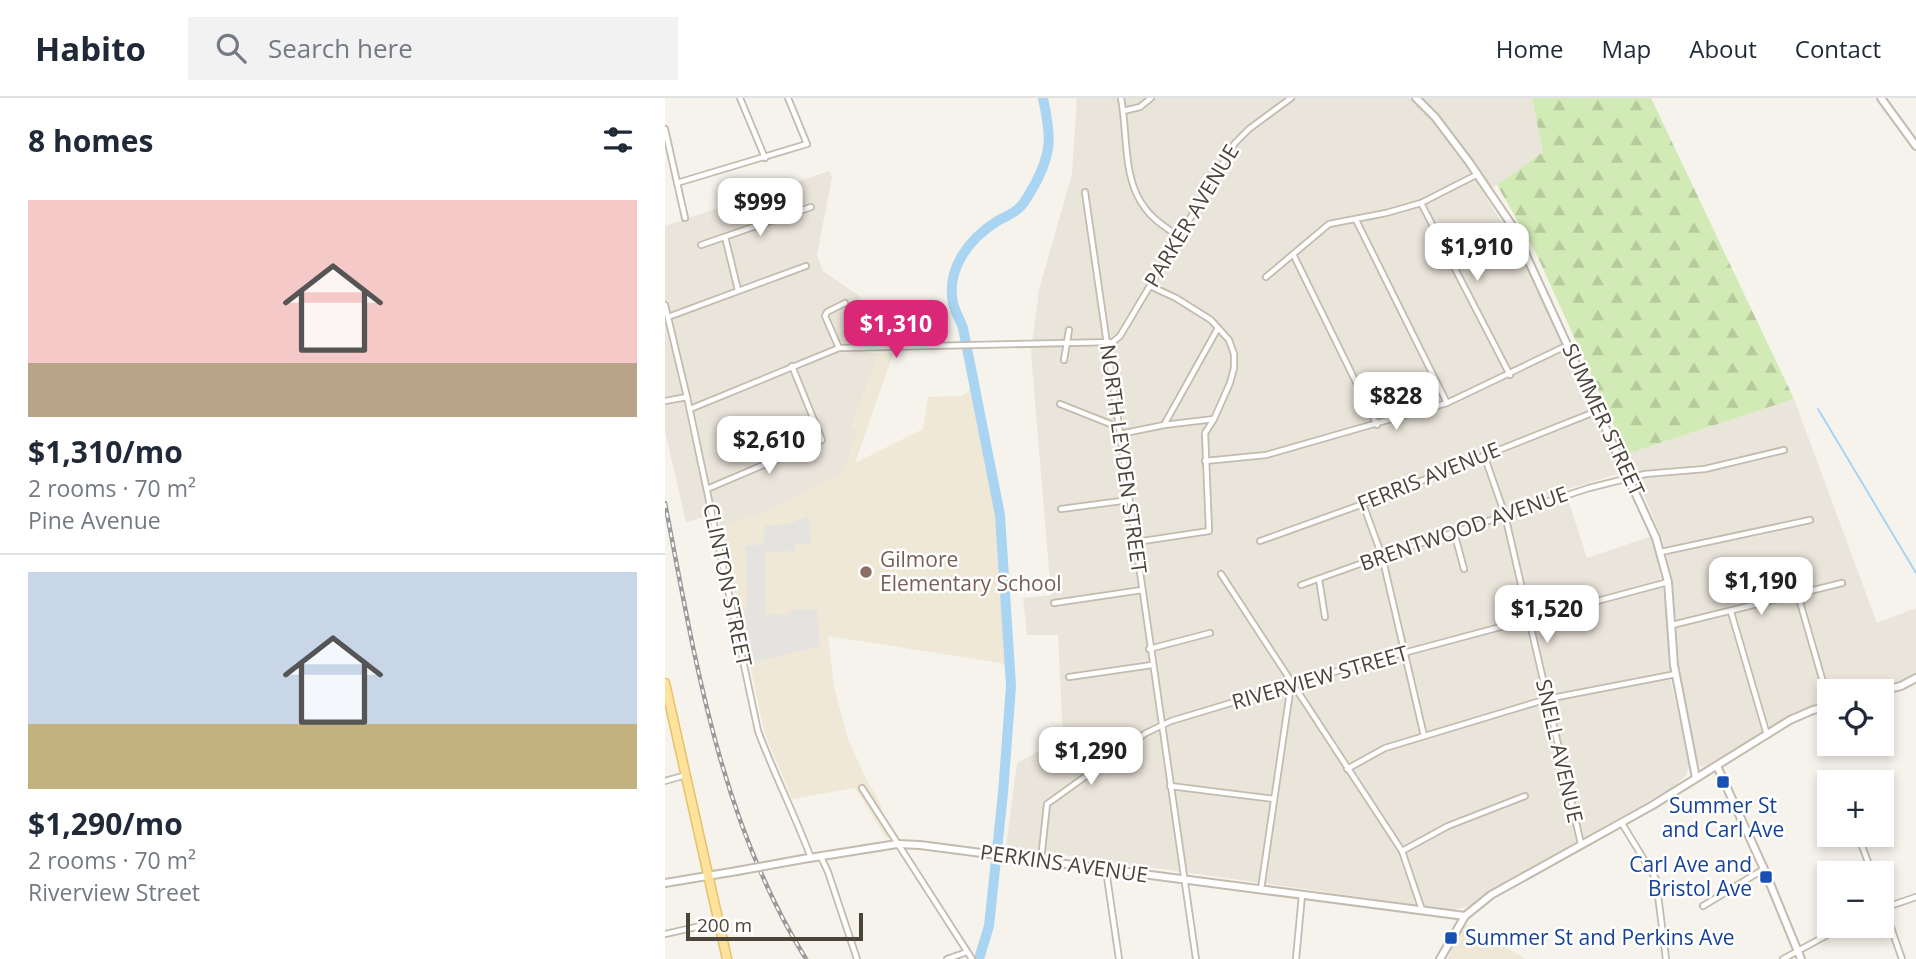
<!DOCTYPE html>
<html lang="en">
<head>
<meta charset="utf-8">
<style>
	:root { --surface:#fff; --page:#f2f2f3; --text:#1f2937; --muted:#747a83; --line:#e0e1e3; --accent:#db2777 }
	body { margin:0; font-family:"Open Sans",sans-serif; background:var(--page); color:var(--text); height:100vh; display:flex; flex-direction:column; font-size:26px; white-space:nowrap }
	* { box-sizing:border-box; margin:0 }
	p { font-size:23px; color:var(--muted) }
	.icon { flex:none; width:38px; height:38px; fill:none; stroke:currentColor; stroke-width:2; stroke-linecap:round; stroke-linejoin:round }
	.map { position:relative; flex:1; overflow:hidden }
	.details { display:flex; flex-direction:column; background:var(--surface); width:665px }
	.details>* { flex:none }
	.buttons { position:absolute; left:1152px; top:581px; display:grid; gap:14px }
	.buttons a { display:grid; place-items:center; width:77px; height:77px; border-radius:0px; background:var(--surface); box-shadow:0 4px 10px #0003; font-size:35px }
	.scale { position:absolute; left:21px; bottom:18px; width:177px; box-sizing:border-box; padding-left:7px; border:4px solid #4b4439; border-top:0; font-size:19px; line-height:24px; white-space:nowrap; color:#4b4439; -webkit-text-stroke:5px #fff; paint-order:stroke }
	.price { position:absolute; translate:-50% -60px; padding:0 16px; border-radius:14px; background:#fff; color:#222; font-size:23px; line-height:46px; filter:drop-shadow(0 2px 4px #0008) }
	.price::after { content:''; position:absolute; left:50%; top:42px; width:21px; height:16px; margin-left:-10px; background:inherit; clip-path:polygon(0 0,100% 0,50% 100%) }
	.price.selected { background:var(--accent); color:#fff }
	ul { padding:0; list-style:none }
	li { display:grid; align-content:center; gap:14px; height:371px; padding:0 28px }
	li+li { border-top:2px solid var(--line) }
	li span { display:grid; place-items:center; height:217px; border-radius:0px; color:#555 }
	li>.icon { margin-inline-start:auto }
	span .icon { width:126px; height:126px; fill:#fffc; stroke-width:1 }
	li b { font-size:30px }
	h2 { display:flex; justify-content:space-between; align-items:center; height:84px; padding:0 28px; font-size:30px }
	header { display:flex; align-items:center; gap:42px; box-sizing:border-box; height:98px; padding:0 35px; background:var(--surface); border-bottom:2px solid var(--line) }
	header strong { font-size:33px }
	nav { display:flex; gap:38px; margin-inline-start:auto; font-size:24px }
	.search { width:490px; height:63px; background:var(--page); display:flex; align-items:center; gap:18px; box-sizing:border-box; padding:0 24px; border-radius:0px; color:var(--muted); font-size:26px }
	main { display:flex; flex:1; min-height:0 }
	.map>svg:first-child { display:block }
	.residential { fill:#eae5da }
	.education { fill:#efe8d6 }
	.forest { fill:url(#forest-firs) }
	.parking { fill:#e5e3e0 }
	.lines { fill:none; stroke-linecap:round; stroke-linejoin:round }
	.stream { stroke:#a9d4f2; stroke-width:2 }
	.river { stroke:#a9d4f2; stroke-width:10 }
	.minor-casing { stroke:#c2bbae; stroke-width:8 }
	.tertiary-casing { stroke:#c2bbae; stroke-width:10 }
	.primary-casing { stroke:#e6c16a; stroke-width:11 }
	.minor { stroke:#fff; stroke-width:4.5 }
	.tertiary { stroke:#fff; stroke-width:6 }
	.primary { stroke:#ffe39c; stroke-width:8 }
	.rail-casing { stroke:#9a9a9a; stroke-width:4.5 }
	.rail { stroke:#fff; stroke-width:2; stroke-dasharray:5; stroke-linecap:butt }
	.tertiary-bridge-casing { stroke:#c2bbae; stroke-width:10; stroke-linecap:butt }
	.tertiary-bridge { stroke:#fff; stroke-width:6 }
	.education-dot { fill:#8d6e63; stroke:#fff; stroke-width:2.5 }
	.transit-dot { fill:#1a4fb4; stroke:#fff; stroke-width:2.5 }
	.labels { text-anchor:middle; stroke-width:5; stroke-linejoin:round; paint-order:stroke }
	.street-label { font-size:21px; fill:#4b4439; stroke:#fff }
	.education-label { font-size:21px; fill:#785e54; stroke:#fff; text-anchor:start }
	.transit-label { font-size:21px; fill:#164399; stroke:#fff }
</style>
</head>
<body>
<header>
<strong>Habito</strong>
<div class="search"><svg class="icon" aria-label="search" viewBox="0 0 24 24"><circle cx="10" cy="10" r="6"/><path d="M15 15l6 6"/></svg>Search here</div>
<nav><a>Home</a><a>Map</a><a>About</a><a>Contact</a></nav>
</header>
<main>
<section class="details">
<h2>8 homes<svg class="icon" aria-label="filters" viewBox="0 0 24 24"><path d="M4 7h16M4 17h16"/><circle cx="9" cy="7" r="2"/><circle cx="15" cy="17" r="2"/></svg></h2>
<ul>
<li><span style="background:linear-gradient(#f6c9c9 75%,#b9a48a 0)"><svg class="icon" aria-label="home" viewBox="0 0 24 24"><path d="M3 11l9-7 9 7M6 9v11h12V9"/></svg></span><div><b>$1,310/mo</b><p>2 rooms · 70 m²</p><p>Pine Avenue</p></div></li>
<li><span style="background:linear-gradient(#c9d6e8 70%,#c2b280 0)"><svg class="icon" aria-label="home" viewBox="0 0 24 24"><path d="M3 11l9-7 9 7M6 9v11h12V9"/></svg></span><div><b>$1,290/mo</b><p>2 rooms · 70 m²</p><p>Riverview Street</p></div></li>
</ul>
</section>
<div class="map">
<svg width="1251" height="861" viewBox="0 0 1251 861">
	<defs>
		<pattern id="forest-firs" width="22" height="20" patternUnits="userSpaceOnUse" patternTransform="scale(1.75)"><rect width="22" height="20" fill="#d2eab5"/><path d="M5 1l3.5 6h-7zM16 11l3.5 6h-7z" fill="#b6ca9c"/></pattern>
	</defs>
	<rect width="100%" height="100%" fill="#f6f3ec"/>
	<g class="residential">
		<polygon points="412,0 867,0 879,54 832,87 818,94 863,169 956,375 900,392 922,460 987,438 1000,500 1006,584 1024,669 1021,677 1010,688 851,778 802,809 787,812 341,749 352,665 398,640 393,537 362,537 358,500 386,497 366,254 374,192 407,76"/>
		<polygon points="164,73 167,79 152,157 158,173 194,198 201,254 214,256 187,328 193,331 179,374 86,422 84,418 56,430 53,415 21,424 0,333 0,128"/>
		<polygon points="1129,301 1212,525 1251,510 1251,575 1228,587 1201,593 1164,593 1164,602 1156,604 1040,670 1033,667 1014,566 1008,484 998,443 962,356"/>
	</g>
	<g class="education">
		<polygon points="214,256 228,256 190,365 258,331 263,299 296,298 309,290 330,396 342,566 163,538 169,589 183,641 200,679 218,710 216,712 233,738 221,740 190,690 127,701 99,633 56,430 85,418 86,421 179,374 193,331 187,328"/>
		<polygon points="800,826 861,861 782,861"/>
	</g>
	<polygon class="forest" points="867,0 986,0 1129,301 962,356 870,153 832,87 878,54"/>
	<polygon class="parking" points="144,418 146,446 130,446 130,453 100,454 101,516 120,517 130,511 152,511 155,548 84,565 73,521 74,512 82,512 81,448 98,446 100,428 123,426"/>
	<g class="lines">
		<polyline class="stream" points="1153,311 1251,475"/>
		<path class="river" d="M314,861L324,828L338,695L346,588L335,417L298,230C295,222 290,213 288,205C281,171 304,141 331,124C338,119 347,117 354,110C361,104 364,95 369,88C388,53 386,38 378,0"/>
		<g class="minor-casing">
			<g id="minor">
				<polyline points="75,0 100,60"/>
				<path d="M456,0C463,35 457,81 480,110C488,122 502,130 513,138"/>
				<polyline points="458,13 475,9 486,0"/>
				<polyline points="0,31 20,120"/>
				<polyline points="12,85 142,46 123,0"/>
				<polyline points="420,94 531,861"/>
				<polyline points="756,105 845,277"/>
				<polyline points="691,122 782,305"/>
				<polyline points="60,139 73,192"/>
				<polyline points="36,147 146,109"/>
				<polyline points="629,158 712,327"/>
				<polyline points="601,179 664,126 721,115 756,105 813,76"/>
				<path d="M0,207L22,299L93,633C109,676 130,717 146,760"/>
				<polyline points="3,219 141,168"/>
				<polyline points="174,250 160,218 162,214 180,205"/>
				<polyline points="399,262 404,232"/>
				<polyline points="0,303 22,299"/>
				<polyline points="395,306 453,329"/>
				<polyline points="25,311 174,250 448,244 455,238 570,45 584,31 626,0"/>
				<polyline points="499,327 553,230"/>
				<polyline points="455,336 499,327 549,321"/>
				<polyline points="819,357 840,417 916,746"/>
				<polyline points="540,363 601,357 782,305 903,247"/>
				<polyline points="42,391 157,342 127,268"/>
				<polyline points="698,406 717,458 759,638"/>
				<polyline points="396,411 464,402"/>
				<polyline points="789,434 799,471"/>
				<polyline points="595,443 698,406 932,313"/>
				<polyline points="471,444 544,433 540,335 549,321 565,285 569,270 569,256 564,242 546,222 511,200 485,188"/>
				<polyline points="996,454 1145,422"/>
				<polyline points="556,476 737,753 757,812"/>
				<polyline points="654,481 660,519"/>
				<polyline points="636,487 717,458 924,390 980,376 1040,371 1119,352"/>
				<polyline points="1133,497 1164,605"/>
				<polyline points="389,505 477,492"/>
				<polyline points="1066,514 1102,637"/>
				<polyline points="1007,527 1177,485"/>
				<polyline points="484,551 545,535"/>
				<polyline points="404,579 487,567"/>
				<polyline points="682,671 720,650 882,601 1011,576"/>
				<polyline points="0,683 21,677"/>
				<polyline points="505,688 609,701"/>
				<polyline points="197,690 307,861"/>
				<polyline points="956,724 991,781 1001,861"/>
				<polyline points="1193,737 1207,775"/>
				<polyline points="737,753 783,728 860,698"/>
				<polyline points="156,759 163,774 192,861"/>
				<polyline points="376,762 382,706 481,635 506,623 679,571 1003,484"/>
				<polyline points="441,772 454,861"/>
				<polyline points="596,791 626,587"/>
				<polyline points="1216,801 1237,861"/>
				<polyline points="1038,808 1099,771"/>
				<polyline points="1216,811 1251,799"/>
				<polyline points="0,836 53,824"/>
				<polyline points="282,861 302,854"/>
				<polyline points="631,861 637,797"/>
				<polyline points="1118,861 1179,828"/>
			</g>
		</g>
		<g class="tertiary-casing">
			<g id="tertiary">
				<polyline points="751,0 770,19 804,64 848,129 991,440 1003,484 1009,567 1031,680"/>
				<polyline points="1216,0 1251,48"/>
				<polyline points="1216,593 1236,588 1251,580"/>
				<polyline points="1052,668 1099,771 1136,861"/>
				<polyline points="138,761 232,746 255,747 800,818"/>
				<polyline points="0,785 72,773"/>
				<polyline points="775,861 800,818 826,797 988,707 1125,622 1148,612 1164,608"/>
			</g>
		</g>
		<g class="primary-casing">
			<polyline id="primary" points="0,585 62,861"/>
		</g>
		<use href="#minor" class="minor"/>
		<use href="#tertiary" class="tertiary"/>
		<use href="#primary" class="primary"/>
		<g class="rail-casing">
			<path id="rail" d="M0,405C30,561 55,723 141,861"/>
		</g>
		<use href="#rail" class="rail"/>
		<g class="tertiary-bridge-casing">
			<polyline id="tertiary-bridge" points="72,773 138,761"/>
		</g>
		<use href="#tertiary-bridge" class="tertiary-bridge"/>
	</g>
	<circle class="education-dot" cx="201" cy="474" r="7"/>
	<g class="transit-dot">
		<rect x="1051" y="677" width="14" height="14" rx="3.5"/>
		<rect x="1094" y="772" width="14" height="14" rx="3.5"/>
		<rect x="779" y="833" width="14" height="14" rx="3.5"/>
	</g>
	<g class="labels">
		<g class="street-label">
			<text transform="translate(527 118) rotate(-59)" y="7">PARKER AVENUE</text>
			<text transform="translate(938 322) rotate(65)" y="7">SUMMER STREET</text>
			<text transform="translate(458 361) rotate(82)" y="7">NORTH LEYDEN STREET</text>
			<text transform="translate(764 379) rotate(-22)" y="7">FERRIS AVENUE</text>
			<text transform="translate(799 431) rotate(-19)" y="7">BRENTWOOD AVENUE</text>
			<text transform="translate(62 487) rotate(78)" y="7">CLINTON STREET</text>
			<text transform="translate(655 580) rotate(-16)" y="7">RIVERVIEW STREET</text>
			<text transform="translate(894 653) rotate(77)" y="7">SNELL AVENUE</text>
			<text transform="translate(399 766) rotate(8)" y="7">PERKINS AVENUE</text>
		</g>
		<g class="education-label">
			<text x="215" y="469">Gilmore<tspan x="215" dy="24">Elementary School</tspan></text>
		</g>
		<g class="transit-label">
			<text x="1058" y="715">Summer St<tspan x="1058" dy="24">and Carl Ave</tspan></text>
			<text x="1087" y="774" text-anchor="end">Carl Ave and<tspan x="1087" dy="24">Bristol Ave</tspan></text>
			<text x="800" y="847" text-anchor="start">Summer St and Perkins Ave</text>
		</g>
	</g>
</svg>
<div class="buttons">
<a><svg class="icon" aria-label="locate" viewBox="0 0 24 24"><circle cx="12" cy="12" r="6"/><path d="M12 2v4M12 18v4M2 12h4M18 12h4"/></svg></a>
<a>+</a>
<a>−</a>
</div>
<div class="scale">200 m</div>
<b class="price" style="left:95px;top:140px">$999</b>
<b class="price" style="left:812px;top:185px">$1,910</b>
<b class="price selected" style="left:231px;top:262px">$1,310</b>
<b class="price" style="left:731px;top:334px">$828</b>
<b class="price" style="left:104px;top:378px">$2,610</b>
<b class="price" style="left:1096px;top:519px">$1,190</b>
<b class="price" style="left:882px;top:547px">$1,520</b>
<b class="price" style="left:426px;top:689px">$1,290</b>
</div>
</main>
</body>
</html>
